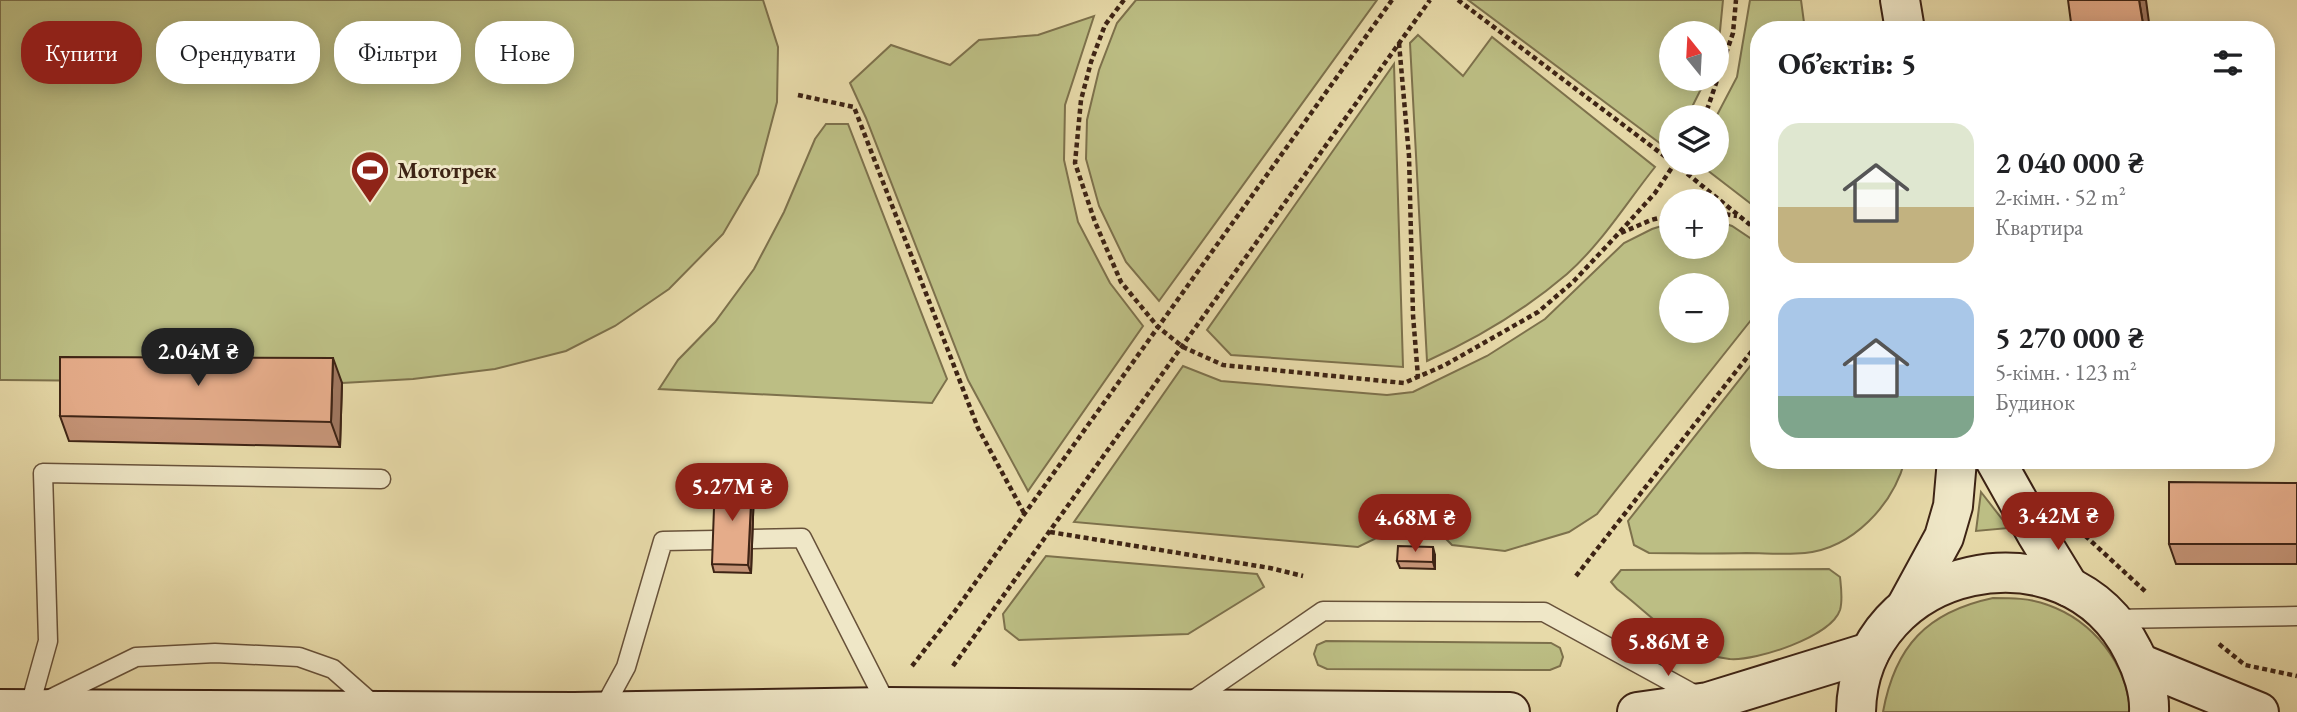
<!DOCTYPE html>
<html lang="uk">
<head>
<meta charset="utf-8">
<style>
	:root { --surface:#fff; --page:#f2f2f2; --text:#202124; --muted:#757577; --accent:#8f2418 }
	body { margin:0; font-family:"EB Garamond",serif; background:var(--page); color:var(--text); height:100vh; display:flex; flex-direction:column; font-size:26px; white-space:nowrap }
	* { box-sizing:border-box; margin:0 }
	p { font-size:23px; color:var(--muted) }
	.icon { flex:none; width:38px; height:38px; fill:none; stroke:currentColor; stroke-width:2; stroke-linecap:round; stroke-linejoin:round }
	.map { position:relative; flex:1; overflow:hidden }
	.details { position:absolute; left:1750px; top:21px; width:525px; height:448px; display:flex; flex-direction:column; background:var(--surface); border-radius:28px; box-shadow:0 4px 18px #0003 }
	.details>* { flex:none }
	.guide { position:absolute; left:21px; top:21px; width:665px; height:63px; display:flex; gap:14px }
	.needle { width:46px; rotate:342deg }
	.tools { position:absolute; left:1659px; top:21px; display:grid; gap:14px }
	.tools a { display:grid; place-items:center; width:70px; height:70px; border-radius:50%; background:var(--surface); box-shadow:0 4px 18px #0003; font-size:35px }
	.price { position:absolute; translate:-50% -60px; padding:0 16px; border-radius:24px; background:var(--accent); color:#fff; font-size:23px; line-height:46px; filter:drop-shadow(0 2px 4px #0008) }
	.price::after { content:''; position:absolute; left:50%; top:42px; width:21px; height:16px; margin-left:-10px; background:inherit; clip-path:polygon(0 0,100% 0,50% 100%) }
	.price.active { background:#222; color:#fff }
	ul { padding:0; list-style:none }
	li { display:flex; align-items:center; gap:21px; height:175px; padding:0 28px }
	li span { display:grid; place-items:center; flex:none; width:196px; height:140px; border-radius:21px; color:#555 }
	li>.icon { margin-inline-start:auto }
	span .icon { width:84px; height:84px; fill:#fffc; stroke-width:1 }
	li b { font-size:30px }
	h2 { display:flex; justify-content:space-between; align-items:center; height:84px; padding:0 28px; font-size:30px }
	.chip { padding:0 24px; border-radius:28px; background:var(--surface); box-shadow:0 4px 18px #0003; font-size:24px; line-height:63px }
	.chip.active { background:var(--accent); color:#fff }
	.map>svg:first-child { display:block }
	.green { fill:#bcbe84; stroke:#7d714c; stroke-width:2; fill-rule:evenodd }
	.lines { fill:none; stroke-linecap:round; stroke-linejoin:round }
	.service-casing { stroke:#68523a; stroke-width:21 }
	.secondary-casing { stroke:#3e2415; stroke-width:42 }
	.path { stroke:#3e2415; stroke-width:4.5; stroke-dasharray:5 3.5; stroke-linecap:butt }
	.service { stroke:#efe7c7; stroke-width:18 }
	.secondary { stroke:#efe7c7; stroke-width:38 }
	.wall { fill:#c59477; stroke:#3e2415; stroke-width:2 }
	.shaded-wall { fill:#a07861; stroke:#3e2415; stroke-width:2 }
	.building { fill:#e5ac8a; stroke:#3e2415; stroke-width:2 }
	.labels { text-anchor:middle; stroke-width:6; stroke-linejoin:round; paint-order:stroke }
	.poi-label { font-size:23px; font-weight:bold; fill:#3e2415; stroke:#efe7c7; text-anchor:start }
</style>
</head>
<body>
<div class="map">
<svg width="2297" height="712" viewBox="0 0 2297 712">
	<rect width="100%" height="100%" fill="#e7daa9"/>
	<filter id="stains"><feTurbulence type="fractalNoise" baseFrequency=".00286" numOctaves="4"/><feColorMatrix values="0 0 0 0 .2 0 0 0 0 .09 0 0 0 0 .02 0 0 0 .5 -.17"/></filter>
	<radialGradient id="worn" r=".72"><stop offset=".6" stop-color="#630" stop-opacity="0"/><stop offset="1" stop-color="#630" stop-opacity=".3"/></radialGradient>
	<g class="green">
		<polygon points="0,0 763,0 778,47 777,102 758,174 723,234 669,289 615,326 566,351 495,369 413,379 342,383 4,380 0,380"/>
		<polygon points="1136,0 1377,0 1159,301 1126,262 1099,206 1086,159 1087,120 1099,70 1117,23"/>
		<polygon points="1468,0 1723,0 1720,31 1717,43 1717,33 1671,33 1671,79 1706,79 1687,117 1671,117 1671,146 1669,150"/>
		<polygon points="1750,0 1801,0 1805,30 1759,30 1759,210 1698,163 1717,163 1716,117 1737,77"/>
		<polygon points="1094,16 1065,105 1064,160 1078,222 1110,283 1143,326 1028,491 968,380 866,118 850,83 891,45 950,65 979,40 1038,35"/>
		<path d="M1418,35L1463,76L1492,37L1655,167C1627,202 1602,243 1567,274C1526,309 1476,339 1427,361L1410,43Z"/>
		<polygon points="1394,64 1403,367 1231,355 1207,330"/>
		<polygon points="826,124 848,124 947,379 932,403 659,389 678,360 715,322 754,269 784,212 815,139"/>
		<path d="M1717,221L1732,226L1759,244V310L1597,514L1569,532L1505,551L1452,545L1436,529L1397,528L1358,547L1074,522L1183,366L1221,381L1387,395L1413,392L1487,356L1545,319L1624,243L1652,229L1671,223V247H1717ZM1671,285H1717V331H1671Z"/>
		<path d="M1759,355V460H1905C1893,505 1853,548 1805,553C1785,555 1765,553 1746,553C1714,554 1682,553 1649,553L1634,545L1628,521Z"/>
		<polygon points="1981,492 2009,528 1976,531"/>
		<polygon points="1046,556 1257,574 1264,587 1188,634 1019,640 1005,629 1003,614"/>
		<path d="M1829,569L1840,577C1841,587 1843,600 1840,610C1831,637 1756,661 1730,659C1723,658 1715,657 1709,655C1675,643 1645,610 1617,589L1611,582L1621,570Z"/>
		<path d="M1993,598C2011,598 2030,598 2048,605C2093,621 2127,663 2130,712H1883C1895,646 1927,612 1993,598Z"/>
		<polygon points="1326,641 1551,643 1560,648 1563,657 1560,666 1550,670 1327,669 1318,665 1314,654 1317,645"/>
	</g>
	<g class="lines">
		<g class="service-casing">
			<g id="service">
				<polyline points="752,539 802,538 888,707"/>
				<polyline points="2111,619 2297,616"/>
				<polyline points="48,700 136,657 215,653 299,657 333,669 375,706"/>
				<polyline points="1189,703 1323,611 1544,612 1699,697"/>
				<polyline points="29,709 48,641 43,473 381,479"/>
				<polyline points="602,711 626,667 663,541 716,540"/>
			</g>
		</g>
		<g class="secondary-casing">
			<g id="secondary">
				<polyline points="1900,0 1905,30"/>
				<polyline points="1995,460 2036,533 2069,587"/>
				<polyline points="1907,605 1944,537 1953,506 1957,460"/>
				<polyline points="2139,663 2259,712"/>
				<polyline points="0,709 574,712 888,707 1510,712"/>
				<polyline points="1637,712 1708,702 1870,652"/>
				<path d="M1856,712C1859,564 2067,519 2133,651C2142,668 2150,692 2149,712"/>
			</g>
		</g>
		<g class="path">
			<polyline points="1124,0 1105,25 1091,62 1081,100 1075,163 1095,222 1121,282 1158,327 1183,347 1223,365 1404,383 1445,365 1538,312 1573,282 1617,235 1655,193 1675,163"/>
			<polyline points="1458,0 1671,161"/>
			<polyline points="1399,43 1409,156 1413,315 1418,377"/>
			<polyline points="798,95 854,107 978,428 1024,513"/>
			<polyline points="1702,117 1708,107 1733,33 1736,0"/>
			<polyline points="1674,163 1759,232"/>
			<polyline points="1717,213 1737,216"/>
			<polyline points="1621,233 1651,220 1671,215"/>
			<polyline points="2079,530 2147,593"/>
			<polyline points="1050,532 1270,568 1303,576"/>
			<polyline points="1576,576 1759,342"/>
			<polyline points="2219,644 2245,665 2297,676"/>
			<polyline points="912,666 955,611 1392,0"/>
			<polyline points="953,666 1430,0"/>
		</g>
		<use href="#service" class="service"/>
		<use href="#secondary" class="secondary"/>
	</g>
	<g class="wall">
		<polygon points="342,383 340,447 69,441 60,416"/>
		<polygon points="752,482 754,489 751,573 714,572 712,564"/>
		<polygon points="2297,483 2297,564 2176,564 2169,544"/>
		<polygon points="1435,555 1435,569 1400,568 1397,561"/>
	</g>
	<g class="shaded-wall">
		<polygon points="2139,0 2146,0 2150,30 2144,30"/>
		<polygon points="333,358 342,383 340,447 331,422"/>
		<polygon points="752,482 754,489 751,573 748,565"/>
		<polygon points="1433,547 1435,555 1435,569 1433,562"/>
	</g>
	<g class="building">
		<polygon points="2068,0 2139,0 2144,30 2072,30"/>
		<polygon points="60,357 333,358 331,422 60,416"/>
		<polygon points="715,480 752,482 748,565 712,564"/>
		<polygon points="2169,482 2297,483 2297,544 2169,544"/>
		<polygon points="1398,546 1433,547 1433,562 1397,561"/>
	</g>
	<defs>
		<g id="stadium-pin" transform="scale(2.0125)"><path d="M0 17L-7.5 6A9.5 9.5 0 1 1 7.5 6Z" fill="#8f2418" stroke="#efe7c7"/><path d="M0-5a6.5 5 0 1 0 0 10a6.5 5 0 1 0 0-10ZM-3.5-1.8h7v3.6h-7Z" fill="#fff"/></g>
	</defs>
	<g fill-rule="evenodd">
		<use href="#stadium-pin" x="370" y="170"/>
	</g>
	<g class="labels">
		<g class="poi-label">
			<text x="397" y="178">Мототрек</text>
		</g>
	</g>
	<rect width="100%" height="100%" filter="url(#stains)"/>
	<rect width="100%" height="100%" fill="url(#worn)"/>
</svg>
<div class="tools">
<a><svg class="needle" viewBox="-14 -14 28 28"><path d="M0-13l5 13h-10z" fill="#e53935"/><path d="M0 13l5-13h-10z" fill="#757577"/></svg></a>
<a><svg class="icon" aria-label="layers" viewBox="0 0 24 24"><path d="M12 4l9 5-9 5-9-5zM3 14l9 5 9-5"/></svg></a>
<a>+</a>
<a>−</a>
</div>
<b class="price active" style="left:198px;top:388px">2.04M ₴</b>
<b class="price" style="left:732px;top:523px">5.27M ₴</b>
<b class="price" style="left:2058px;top:552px">3.42M ₴</b>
<b class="price" style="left:1415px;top:554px">4.68M ₴</b>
<b class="price" style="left:1668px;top:678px">5.86M ₴</b>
<div class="guide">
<a class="chip active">Купити</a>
<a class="chip">Орендувати</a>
<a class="chip">Фільтри</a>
<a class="chip">Нове</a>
</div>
<section class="details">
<h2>Об’єктів: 5<svg class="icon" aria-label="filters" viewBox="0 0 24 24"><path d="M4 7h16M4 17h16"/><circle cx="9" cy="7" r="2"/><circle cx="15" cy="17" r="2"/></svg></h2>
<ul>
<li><span style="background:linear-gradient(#dfe7d0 60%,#c2b280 0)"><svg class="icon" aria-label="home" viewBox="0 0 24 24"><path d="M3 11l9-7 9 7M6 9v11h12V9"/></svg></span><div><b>2 040 000 ₴</b><p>2-кімн. · 52 m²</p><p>Квартира</p></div></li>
<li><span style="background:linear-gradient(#a9c7e8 70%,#7fa58c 0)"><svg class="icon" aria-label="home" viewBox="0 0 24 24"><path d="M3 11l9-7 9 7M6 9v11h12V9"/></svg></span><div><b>5 270 000 ₴</b><p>5-кімн. · 123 m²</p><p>Будинок</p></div></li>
</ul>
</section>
</div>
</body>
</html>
